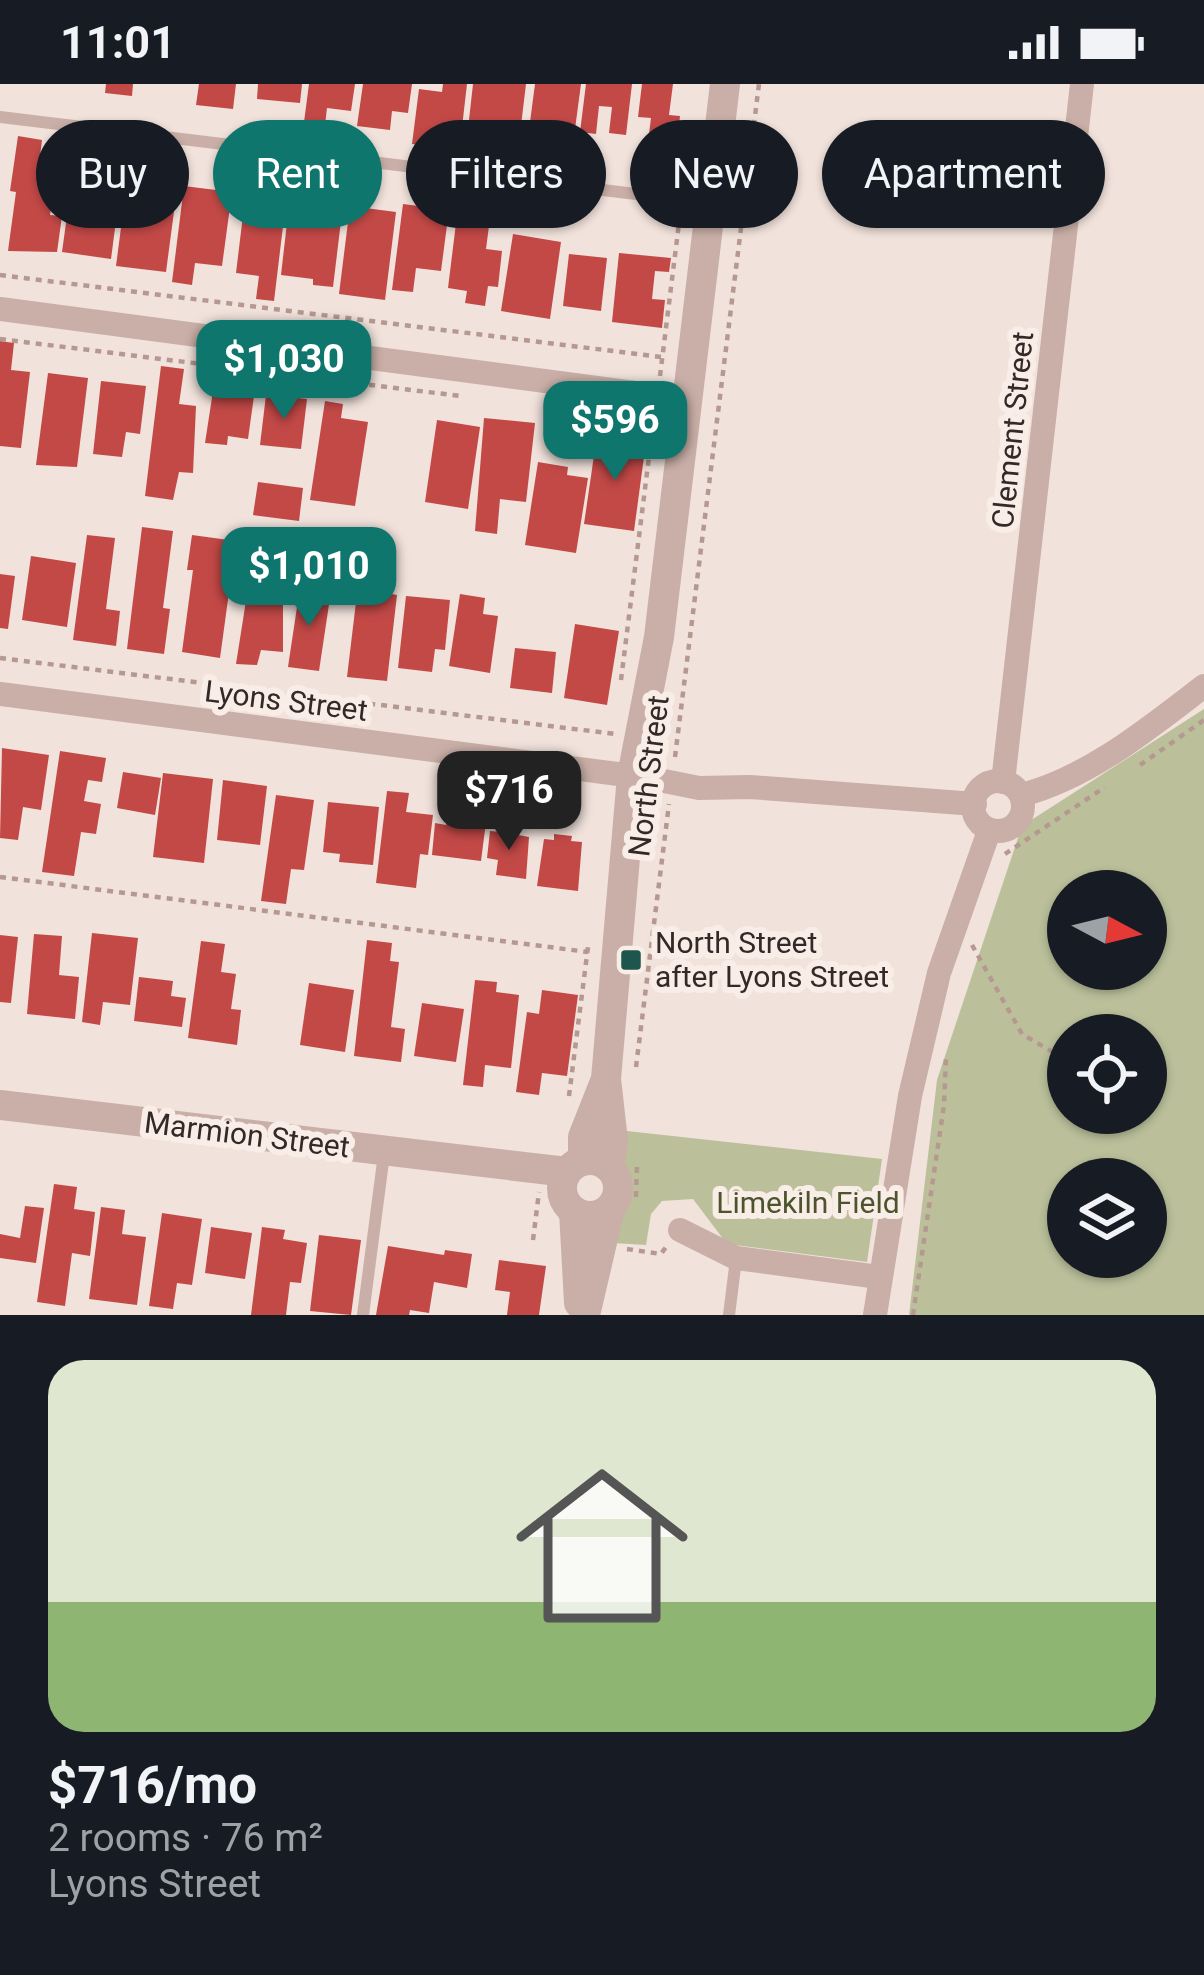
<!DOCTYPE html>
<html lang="en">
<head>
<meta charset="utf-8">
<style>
	:root { --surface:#171b24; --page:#242831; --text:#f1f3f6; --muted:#9ea1a6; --line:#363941; --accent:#0f766e }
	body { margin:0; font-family:Roboto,sans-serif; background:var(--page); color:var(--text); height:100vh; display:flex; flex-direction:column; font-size:45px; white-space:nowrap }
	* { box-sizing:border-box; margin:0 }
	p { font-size:39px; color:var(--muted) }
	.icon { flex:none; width:66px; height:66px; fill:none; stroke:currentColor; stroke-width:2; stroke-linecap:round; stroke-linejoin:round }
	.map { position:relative; height:1231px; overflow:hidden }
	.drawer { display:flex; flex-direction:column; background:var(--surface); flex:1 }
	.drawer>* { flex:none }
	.banner { position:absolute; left:36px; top:36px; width:1134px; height:108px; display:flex; gap:24px }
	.needle { width:78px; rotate:97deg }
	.controls { position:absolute; left:1047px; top:786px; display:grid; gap:24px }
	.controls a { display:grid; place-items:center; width:120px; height:120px; border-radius:50%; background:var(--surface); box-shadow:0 3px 9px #0004; font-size:60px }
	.price { position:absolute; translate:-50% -102px; padding:0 27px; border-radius:24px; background:var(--accent); color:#fff; font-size:39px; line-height:78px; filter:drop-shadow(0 3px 6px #0008) }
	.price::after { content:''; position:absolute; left:50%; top:72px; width:36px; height:27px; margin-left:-18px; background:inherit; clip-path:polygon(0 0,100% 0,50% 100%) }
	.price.current { background:#222; color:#fff }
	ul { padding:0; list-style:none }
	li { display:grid; align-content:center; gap:24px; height:636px; padding:0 48px }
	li+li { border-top:3px solid var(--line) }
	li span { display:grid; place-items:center; height:372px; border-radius:36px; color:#555 }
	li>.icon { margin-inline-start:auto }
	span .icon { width:216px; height:216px; fill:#fffc; stroke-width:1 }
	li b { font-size:51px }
	.chip { padding:0 42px; border-radius:54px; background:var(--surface); box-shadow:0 3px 9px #0004; font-size:42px; line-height:108px }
	.chip.current { background:var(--accent); color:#fff }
	.status { display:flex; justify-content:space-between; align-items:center; height:84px; padding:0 60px; background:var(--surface); direction:ltr }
	.status svg { height:33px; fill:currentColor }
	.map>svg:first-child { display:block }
	.green { fill:#bbc09b; fill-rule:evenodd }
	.building { fill:#c34947 }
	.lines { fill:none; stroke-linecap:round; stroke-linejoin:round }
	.path { stroke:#b59991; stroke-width:4.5; stroke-dasharray:6 6; stroke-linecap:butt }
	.service { stroke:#c9afa7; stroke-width:12 }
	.minor { stroke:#c9afa7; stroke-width:24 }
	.tertiary { stroke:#c9afa7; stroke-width:30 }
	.poi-dot { fill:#1e564d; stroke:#f9ede7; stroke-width:4.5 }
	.labels { text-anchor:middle; stroke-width:12; stroke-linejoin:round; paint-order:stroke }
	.street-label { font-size:30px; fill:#352927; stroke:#f9ede7 }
	.poi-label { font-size:30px; fill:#352927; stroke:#f9ede7; text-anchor:start }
	.park-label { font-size:30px; fill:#4d532c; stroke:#f9ede7 }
</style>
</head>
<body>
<div class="status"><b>11:01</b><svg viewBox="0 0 49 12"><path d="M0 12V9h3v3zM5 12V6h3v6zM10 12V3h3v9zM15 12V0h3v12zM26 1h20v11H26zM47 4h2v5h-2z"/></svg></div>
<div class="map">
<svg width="1204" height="1231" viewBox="0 0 1204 1231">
	<rect width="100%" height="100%" fill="#f1e2db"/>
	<g class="green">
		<path d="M1204,625V1231H909L937,996L1022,742ZM1146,807V885H1068V807ZM1146,951V1029H1068V951ZM1146,1095V1173H1068V1095Z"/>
		<polygon points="627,1047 882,1075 867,1178 727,1160 693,1115 662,1117 651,1130 646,1161 613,1159"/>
	</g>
	<g class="building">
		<polygon points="106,0 133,0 132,12 105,9"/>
		<polygon points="199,0 236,0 233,25 196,21"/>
		<polygon points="258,0 302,0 300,19 257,15"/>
		<polygon points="309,0 355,0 351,27 327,24 325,41 304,38"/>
		<polygon points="363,0 412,0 408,29 392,27 390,46 357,42"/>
		<polygon points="443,0 467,0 461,52 438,49 437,63 412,60 419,5 442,8"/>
		<polygon points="473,0 526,0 520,50 497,48 493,84 464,81"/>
		<polygon points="535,0 581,0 569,90 524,84"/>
		<polygon points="586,0 632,0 626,51 609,49 612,23 599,22 596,50 580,48"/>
		<polygon points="642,0 673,0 669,31 680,32 671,107 649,105 654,67 647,66 651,34 638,33"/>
		<polygon points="18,52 42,56 38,88 56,91 50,131 62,132 57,168 8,167 16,108 10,107"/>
		<polygon points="129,82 167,87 163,118 175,120 166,188 116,182"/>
		<polygon points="184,102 232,108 222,182 195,179 192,201 172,198"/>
		<polygon points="260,106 287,109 274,217 256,215 259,192 236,189 243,131 256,133"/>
		<polygon points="70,110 103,114 101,127 117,129 111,175 62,168"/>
		<polygon points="459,115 492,119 486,165 502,167 498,203 488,202 485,222 465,219 467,207 448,204"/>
		<polygon points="403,120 449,126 441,187 416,184 413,208 392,206"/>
		<polygon points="350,122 396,128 385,216 339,210"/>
		<polygon points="288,130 341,137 333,203 313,201 313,195 281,191"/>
		<polygon points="513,150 561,158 550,235 501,227"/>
		<polygon points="619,169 671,174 669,188 655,187 652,215 665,216 662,244 612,238"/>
		<polygon points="569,170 607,174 601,227 563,222"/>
		<polygon points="0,257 14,259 11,286 30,288 21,364 0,362"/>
		<polygon points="161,282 184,285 179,320 196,322 193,389 179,388 173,416 145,412"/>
		<polygon points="48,289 88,294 77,383 36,381"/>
		<polygon points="101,297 146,302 140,350 126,348 122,373 93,370"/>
		<polygon points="213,307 254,312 248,355 228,352 227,361 205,359"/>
		<polygon points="266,311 307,315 301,365 260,361"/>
		<polygon points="325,317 343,320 341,334 368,338 355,422 310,416"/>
		<polygon points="484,334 535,339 526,418 500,415 497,450 475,447"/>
		<polygon points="437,336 480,343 468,425 425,418"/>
		<polygon points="597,351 646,358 634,447 584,440"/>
		<polygon points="538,378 568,383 567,391 588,394 576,469 525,461"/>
		<polygon points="258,398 303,404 299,437 253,431"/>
		<polygon points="142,443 173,447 163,524 170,525 164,570 127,565"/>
		<polygon points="87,451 115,454 106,525 120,527 116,562 73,556"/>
		<polygon points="192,451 236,457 220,574 182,568 193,486 187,486"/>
		<polygon points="31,472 76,479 67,543 22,536"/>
		<polygon points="251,485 268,488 266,502 283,505 283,568 261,566 257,581 236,580"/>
		<polygon points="0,490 15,492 8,545 0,544"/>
		<polygon points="300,503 331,507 319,587 288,583"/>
		<polygon points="376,507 397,511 387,597 347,593 356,518 373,521"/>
		<polygon points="460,510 485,514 483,530 498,532 490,589 449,582"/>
		<polygon points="406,512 450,516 445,566 435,565 432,588 398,584"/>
		<polygon points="575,540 619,547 607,621 564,614"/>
		<polygon points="515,564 556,568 552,609 510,604"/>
		<polygon points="2,664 49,671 41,726 23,723 18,756 0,754"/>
		<polygon points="60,667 106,674 102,698 88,696 84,717 101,720 96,750 81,748 74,792 42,788"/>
		<polygon points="123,688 161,694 155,731 117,724"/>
		<polygon points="163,689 213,695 204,779 153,773"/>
		<polygon points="223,696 267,702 260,761 217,756"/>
		<polygon points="387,707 409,709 406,728 433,731 428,771 420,770 416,804 376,799"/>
		<polygon points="276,711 314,716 304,786 291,785 286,820 261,817"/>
		<polygon points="328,718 379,723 373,781 339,778 340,770 323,768"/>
		<polygon points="447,735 486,738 481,777 432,771 435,739 446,741"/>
		<polygon points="501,743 519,746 518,751 529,753 526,795 496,791 498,776 487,774 490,747 501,748"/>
		<polygon points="554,750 572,752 571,757 582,758 578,807 537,802 544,755 554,756"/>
		<polygon points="92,849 138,854 130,921 103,918 100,941 82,938"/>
		<polygon points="34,850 62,852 59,891 79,893 75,935 27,930"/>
		<polygon points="0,851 18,853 11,919 0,918"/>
		<polygon points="367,856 392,859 390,877 399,878 391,943 405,945 401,978 354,972"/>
		<polygon points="201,857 225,860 221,888 236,890 231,925 241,926 237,961 188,954"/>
		<polygon points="139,893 173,897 171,912 186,914 182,943 134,937"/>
		<polygon points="475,896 497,898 496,908 519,911 511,984 485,981 483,1003 463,1001"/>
		<polygon points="309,899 354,906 345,968 300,961"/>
		<polygon points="542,906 578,911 567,992 542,989 539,1011 516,1008 527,928 539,930"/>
		<polygon points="422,919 464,925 456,978 414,972"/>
		<polygon points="54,1100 77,1103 74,1125 95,1128 90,1172 72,1169 65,1222 37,1218"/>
		<polygon points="25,1122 44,1124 36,1179 0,1174 0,1150 20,1154"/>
		<polygon points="101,1123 125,1126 122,1150 146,1153 137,1221 89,1215"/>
		<polygon points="162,1129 202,1135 192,1201 177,1199 173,1225 149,1222"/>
		<polygon points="211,1143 252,1149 245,1195 205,1189"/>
		<polygon points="262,1143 285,1146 283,1155 307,1159 301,1199 290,1198 286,1231 251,1231"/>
		<polygon points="319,1151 361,1156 351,1231 310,1227"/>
		<polygon points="388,1162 444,1171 445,1166 472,1170 467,1204 434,1198 429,1229 410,1226 409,1231 376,1231"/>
		<polygon points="499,1176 546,1182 539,1231 507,1231 510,1208 495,1206"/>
	</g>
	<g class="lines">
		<g class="path">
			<polyline points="683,102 687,71"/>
			<polyline points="0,191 661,273"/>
			<polyline points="0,255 460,312"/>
			<polyline points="660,292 680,131"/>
			<polyline points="0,574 615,650"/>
			<polyline points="621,596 654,333"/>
			<polyline points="675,673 759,0"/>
			<polyline points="1140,681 1204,636"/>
			<polyline points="1005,770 1105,703"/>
			<polyline points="0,793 588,868"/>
			<polyline points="972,861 1022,950 1068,977"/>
			<polyline points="636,983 669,720"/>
			<polyline points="569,1012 588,863"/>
			<polyline points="636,1113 637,1083"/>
			<polyline points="533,1156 539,1108"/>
			<polyline points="627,1165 661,1170 666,1163"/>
			<polyline points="913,1231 944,1021 946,973"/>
		</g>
		<g class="service">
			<polyline points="0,33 710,119"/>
			<polyline points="363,1231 384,1070"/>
			<polyline points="729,1231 736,1175"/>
		</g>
		<g class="minor">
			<polyline points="0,225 688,316"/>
			<polyline points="0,610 649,694 699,704 750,703 975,720"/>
			<circle cx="998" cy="722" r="25"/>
			<polyline points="1003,698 1082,0"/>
			<path d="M1022,711C1090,693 1149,644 1204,602"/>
			<polyline points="680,1146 736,1174 879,1193"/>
			<polyline points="875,1231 910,1012 939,889 989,747"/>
		</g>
		<g class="tertiary">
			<polyline points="0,1021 567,1088"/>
			<circle cx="590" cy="1104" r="28"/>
			<polyline points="583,1077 583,1053 604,1000"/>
			<polyline points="609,1083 613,1057 606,995 632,692 659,553 725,0"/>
			<polyline points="574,1127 579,1219"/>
			<polyline points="585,1231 610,1124"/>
		</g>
	</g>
	<rect class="poi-dot" x="619" y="864" width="24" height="24" rx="6"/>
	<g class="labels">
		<g class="street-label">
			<text transform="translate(1013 346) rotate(-84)" y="10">Clement Street</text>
			<text transform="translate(286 617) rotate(7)" y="10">Lyons Street</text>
			<text transform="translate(649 692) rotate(-83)" y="10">North Street</text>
			<text transform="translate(247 1051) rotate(7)" y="10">Marmion Street</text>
		</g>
		<g class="poi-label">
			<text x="655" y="869">North Street<tspan x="655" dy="34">after Lyons Street</tspan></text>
		</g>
		<g class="park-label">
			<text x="808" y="1129">Limekiln Field</text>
		</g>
	</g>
</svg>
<div class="controls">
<a><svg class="needle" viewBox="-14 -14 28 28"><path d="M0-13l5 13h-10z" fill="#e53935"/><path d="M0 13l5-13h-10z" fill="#9ea1a6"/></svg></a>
<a><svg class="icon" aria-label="locate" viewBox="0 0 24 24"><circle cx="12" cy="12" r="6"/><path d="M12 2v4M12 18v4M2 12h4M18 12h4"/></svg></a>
<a><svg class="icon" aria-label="layers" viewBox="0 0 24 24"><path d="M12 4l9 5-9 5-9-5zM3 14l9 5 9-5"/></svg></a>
</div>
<b class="price" style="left:284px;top:338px">$1,030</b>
<b class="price" style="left:615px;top:399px">$596</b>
<b class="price" style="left:309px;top:545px">$1,010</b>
<b class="price current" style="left:509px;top:769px">$716</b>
<div class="banner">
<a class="chip">Buy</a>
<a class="chip current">Rent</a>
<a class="chip">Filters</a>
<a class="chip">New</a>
<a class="chip">Apartment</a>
</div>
</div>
<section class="drawer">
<ul>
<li><span style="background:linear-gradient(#dfe7d0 65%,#8fb573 0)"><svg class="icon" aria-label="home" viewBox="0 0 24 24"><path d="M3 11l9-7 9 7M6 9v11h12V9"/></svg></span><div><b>$716/mo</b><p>2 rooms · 76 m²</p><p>Lyons Street</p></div></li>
</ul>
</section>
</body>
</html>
